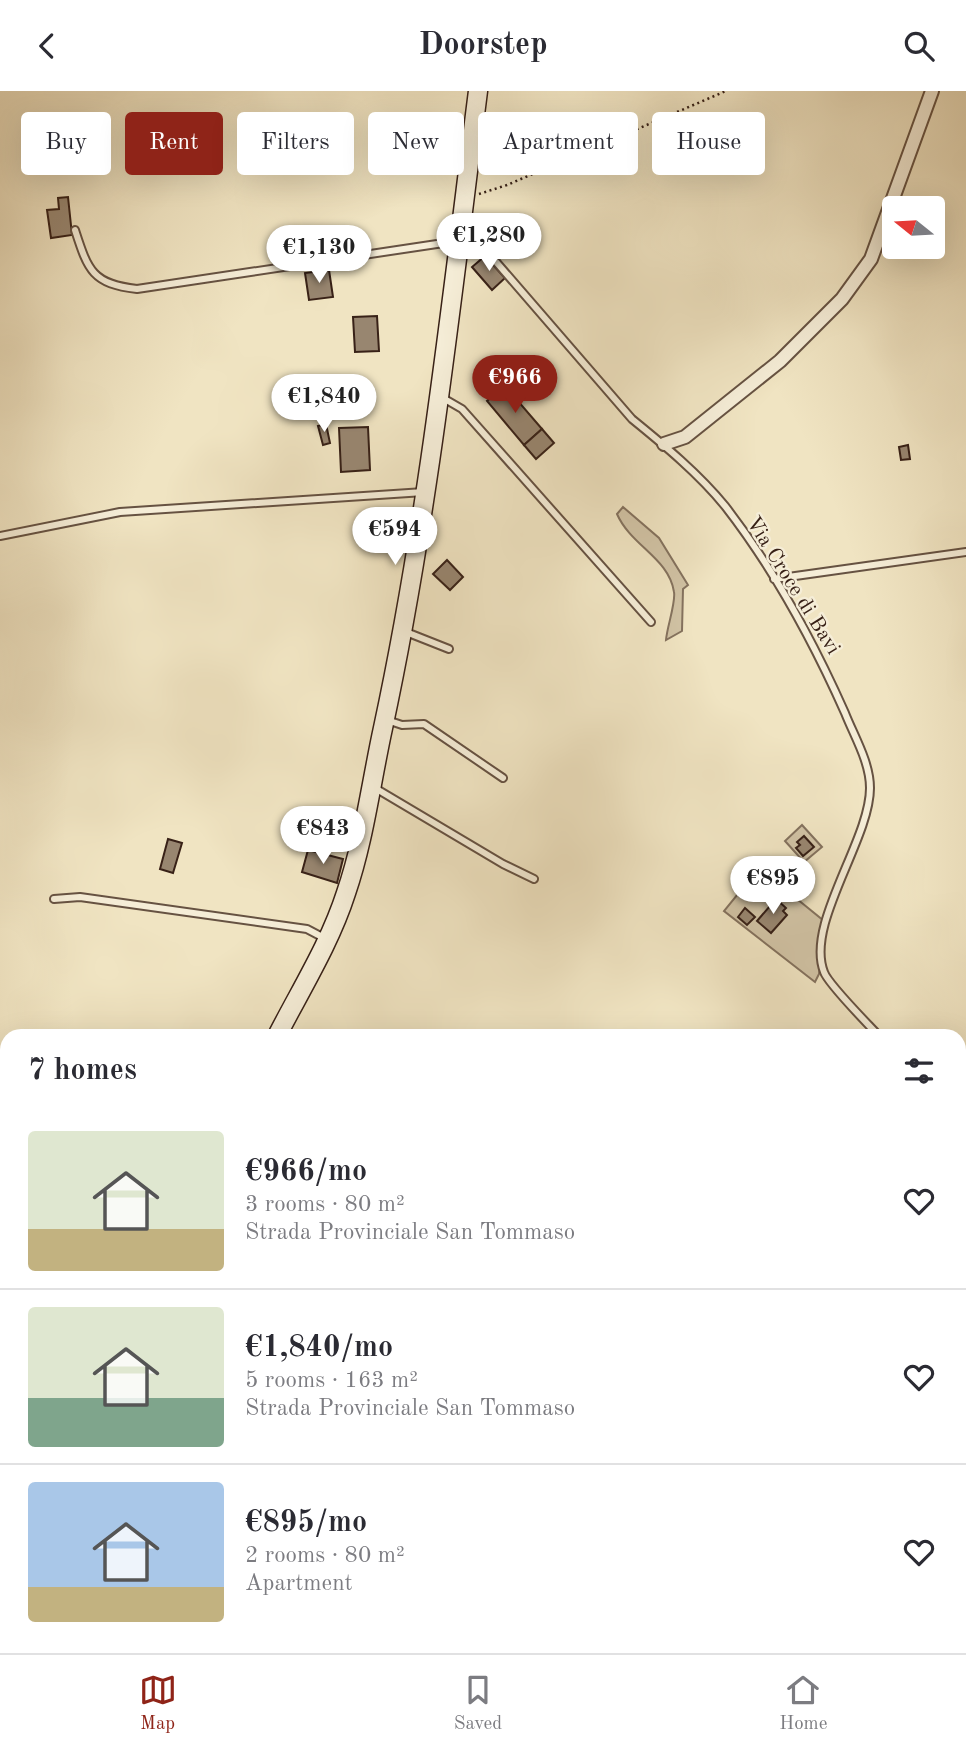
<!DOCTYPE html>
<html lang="en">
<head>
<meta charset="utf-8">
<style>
	:root { --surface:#fff; --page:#f7f7f7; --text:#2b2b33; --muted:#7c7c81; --line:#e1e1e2; --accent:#8f2418 }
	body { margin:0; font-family:"Old Standard TT",serif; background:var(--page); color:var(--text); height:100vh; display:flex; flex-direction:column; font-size:26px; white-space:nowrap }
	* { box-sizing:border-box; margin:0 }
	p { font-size:23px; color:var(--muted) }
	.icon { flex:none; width:38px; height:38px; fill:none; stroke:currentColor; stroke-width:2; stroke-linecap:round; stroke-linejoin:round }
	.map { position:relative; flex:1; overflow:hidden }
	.details { position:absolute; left:0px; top:938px; width:966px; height:625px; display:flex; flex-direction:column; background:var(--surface); border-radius:21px 21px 0 0; box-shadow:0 7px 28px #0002 }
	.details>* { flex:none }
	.hud { position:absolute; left:21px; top:21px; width:924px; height:63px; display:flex; gap:14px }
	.needle { width:46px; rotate:288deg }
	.tools { position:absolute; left:882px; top:105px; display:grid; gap:14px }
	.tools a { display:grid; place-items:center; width:63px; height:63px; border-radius:7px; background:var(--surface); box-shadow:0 7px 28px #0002; font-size:35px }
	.price { position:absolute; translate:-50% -60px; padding:0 16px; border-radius:24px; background:#fff; color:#222; font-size:23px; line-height:46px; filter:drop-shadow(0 2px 4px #0008) }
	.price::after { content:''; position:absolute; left:50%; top:42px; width:21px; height:16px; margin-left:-10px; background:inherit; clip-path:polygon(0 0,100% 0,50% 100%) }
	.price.current { background:var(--accent); color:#fff }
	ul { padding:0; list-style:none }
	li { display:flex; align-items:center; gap:21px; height:175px; padding:0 28px }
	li+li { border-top:2px solid var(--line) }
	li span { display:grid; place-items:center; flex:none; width:196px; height:140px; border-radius:7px; color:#555 }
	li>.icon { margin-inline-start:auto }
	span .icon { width:84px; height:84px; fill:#fffc; stroke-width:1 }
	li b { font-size:30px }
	h2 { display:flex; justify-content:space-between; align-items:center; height:84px; padding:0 28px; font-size:30px }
	.tag { padding:0 24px; border-radius:7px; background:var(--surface); box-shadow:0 7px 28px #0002; font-size:24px; line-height:63px }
	.tag.current { background:var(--accent); color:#fff }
	header { display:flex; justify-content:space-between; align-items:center; height:91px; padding:0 28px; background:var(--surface); font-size:32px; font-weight:700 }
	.dock { display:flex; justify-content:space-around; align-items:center; height:98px; border-top:2px solid var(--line); background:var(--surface); font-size:19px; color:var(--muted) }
	.dock a { display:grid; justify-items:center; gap:4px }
	.dock .current { color:var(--accent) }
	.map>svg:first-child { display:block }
	.green { fill:#d1c3a5; stroke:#84725e; stroke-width:2 }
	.building { fill:#988670; stroke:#382117; stroke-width:2 }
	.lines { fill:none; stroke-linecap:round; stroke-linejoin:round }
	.lane-casing { stroke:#665242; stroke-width:10 }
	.street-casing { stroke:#665242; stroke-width:16 }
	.secondary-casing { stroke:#382117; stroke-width:21 }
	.path { stroke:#382117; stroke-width:2.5; stroke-dasharray:2 3.5; stroke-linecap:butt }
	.lane { stroke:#f5edd7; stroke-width:6 }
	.street { stroke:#f5edd7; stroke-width:12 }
	.secondary { stroke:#f5edd7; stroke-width:18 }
	.labels { text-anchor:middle; stroke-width:5; stroke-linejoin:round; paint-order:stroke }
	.street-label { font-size:21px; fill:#382117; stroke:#f5edd7 }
</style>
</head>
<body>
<header><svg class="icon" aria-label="back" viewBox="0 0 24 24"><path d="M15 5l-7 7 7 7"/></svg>Doorstep<svg class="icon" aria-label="search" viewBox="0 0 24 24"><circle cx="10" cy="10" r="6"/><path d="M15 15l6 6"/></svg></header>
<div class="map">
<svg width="966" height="1562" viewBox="0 0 966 1562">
	<rect width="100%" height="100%" fill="#f0e4c2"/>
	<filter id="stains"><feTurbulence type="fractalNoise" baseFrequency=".00286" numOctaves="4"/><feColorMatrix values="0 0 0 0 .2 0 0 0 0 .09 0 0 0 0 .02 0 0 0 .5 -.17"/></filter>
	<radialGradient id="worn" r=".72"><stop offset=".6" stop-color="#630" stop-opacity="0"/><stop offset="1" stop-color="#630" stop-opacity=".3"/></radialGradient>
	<g class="green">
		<path d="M623,416L659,447L688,494L683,498L682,540L666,549C667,536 676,511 674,501C669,467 631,455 617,423Z"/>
		<polygon points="802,734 822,756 804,771 785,750"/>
		<polygon points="759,777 824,830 819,883 815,891 724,820"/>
	</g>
	<g class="building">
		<polygon points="68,106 72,144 51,147 47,119 59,118 58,107"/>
		<polygon points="485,165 505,187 492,199 472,176"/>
		<polygon points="329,179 333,206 309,209 305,182"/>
		<polygon points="377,225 379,260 355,261 353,226"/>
		<polygon points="505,295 542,338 524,354 487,310"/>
		<polygon points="326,333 330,352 323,354 318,335"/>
		<polygon points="368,336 370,379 341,381 339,337"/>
		<polygon points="542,338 554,352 536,368 524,354"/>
		<polygon points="908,354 910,368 901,369 899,356"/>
		<polygon points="447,469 463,486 450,499 433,483"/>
		<polygon points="321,737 340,742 336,758 317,753"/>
		<polygon points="804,745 814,756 803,765 796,757 800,754 797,751"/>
		<polygon points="168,748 182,752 173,782 160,778"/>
		<polygon points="308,759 343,768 337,792 302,781"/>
		<polygon points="776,808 786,817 783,820 787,824 771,842 757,830"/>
		<polygon points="745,817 755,826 747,834 738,826"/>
		<polygon points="0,1333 7,1334 7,1379 1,1400"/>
	</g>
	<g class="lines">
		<g class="lane-casing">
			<g id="lane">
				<path d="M465,135L632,328C664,354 699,383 725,415C774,478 813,550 845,622C854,645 870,671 870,697C870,749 805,833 824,881C828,893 868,933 879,945"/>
				<path d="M75,139C88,179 92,193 137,198L457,150"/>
				<polyline points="443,307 462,318 651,531"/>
				<polyline points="0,445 120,421 424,401"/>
				<polyline points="774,488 966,461"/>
				<polyline points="406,541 449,558"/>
				<polyline points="387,629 402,634 424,633 503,687"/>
				<polyline points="375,697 503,773 534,788"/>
				<polyline points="54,808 80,806 307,838 326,848"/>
				<polyline points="959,1034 966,1042"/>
				<polyline points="0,1250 7,1252"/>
			</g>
		</g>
		<g class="street-casing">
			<g id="street">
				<polyline points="664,353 685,346 780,270 842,208 871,168 932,0"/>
				<polyline points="0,1491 7,1473"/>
			</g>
		</g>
		<g class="secondary-casing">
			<g id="secondary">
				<path d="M277,945C301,898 330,852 346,802C364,750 371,692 383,637C428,427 451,213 478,0"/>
				<polyline points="13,1562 14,1556"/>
			</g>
		</g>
		<g class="path">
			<polyline points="479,103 507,94 726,0"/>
			<polyline points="959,1453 966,1448"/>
			<polyline points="648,1562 659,1556"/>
		</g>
		<use href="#lane" class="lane"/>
		<use href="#street" class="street"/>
		<use href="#secondary" class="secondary"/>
	</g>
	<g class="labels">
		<g class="street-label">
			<text transform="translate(794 494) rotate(58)" y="7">Via Croce di Bavi</text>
		</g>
	</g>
	<rect width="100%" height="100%" filter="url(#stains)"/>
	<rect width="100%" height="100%" fill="url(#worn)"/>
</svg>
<div class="tools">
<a><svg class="needle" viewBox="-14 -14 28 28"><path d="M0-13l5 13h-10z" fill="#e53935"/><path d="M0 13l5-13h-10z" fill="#7c7c81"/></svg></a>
</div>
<b class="price" style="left:489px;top:182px">€1,280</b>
<b class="price" style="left:319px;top:194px">€1,130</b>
<b class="price current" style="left:515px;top:324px">€966</b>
<b class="price" style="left:324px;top:343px">€1,840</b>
<b class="price" style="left:395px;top:476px">€594</b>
<b class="price" style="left:323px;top:775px">€843</b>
<b class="price" style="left:773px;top:825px">€895</b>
<div class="hud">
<a class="tag">Buy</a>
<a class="tag current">Rent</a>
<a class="tag">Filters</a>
<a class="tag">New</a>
<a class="tag">Apartment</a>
<a class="tag">House</a>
</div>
<section class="details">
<h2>7 homes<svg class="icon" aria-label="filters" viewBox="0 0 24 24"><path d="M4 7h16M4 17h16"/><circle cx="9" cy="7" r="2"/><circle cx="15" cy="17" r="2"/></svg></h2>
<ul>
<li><span style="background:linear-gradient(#dfe7d0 70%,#c2b280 0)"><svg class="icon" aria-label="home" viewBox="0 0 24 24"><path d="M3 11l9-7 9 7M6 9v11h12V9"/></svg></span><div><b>€966/mo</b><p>3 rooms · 80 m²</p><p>Strada Provinciale San Tommaso</p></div><svg class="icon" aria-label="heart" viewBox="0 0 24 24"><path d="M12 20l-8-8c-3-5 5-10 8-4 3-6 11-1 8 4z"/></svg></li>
<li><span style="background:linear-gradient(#dfe7d0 65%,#7fa58c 0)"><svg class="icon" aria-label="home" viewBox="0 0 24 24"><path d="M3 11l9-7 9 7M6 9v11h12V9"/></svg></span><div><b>€1,840/mo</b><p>5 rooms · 163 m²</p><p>Strada Provinciale San Tommaso</p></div><svg class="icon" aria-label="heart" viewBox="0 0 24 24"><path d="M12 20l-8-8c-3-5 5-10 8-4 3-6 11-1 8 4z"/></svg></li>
<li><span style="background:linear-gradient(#a9c7e8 75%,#c2b280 0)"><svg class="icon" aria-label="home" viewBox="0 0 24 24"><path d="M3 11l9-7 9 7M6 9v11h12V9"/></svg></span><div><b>€895/mo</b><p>2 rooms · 80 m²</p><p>Apartment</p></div><svg class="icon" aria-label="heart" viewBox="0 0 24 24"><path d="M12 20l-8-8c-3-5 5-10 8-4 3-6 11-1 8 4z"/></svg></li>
</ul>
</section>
</div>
<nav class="dock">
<a class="current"><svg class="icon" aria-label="map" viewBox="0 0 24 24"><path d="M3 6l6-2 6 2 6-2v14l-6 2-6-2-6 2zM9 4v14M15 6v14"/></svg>Map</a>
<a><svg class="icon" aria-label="saved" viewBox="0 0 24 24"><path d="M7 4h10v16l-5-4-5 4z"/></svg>Saved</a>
<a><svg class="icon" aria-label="home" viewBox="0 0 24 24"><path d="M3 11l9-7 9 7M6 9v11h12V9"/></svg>Home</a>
</nav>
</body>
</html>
